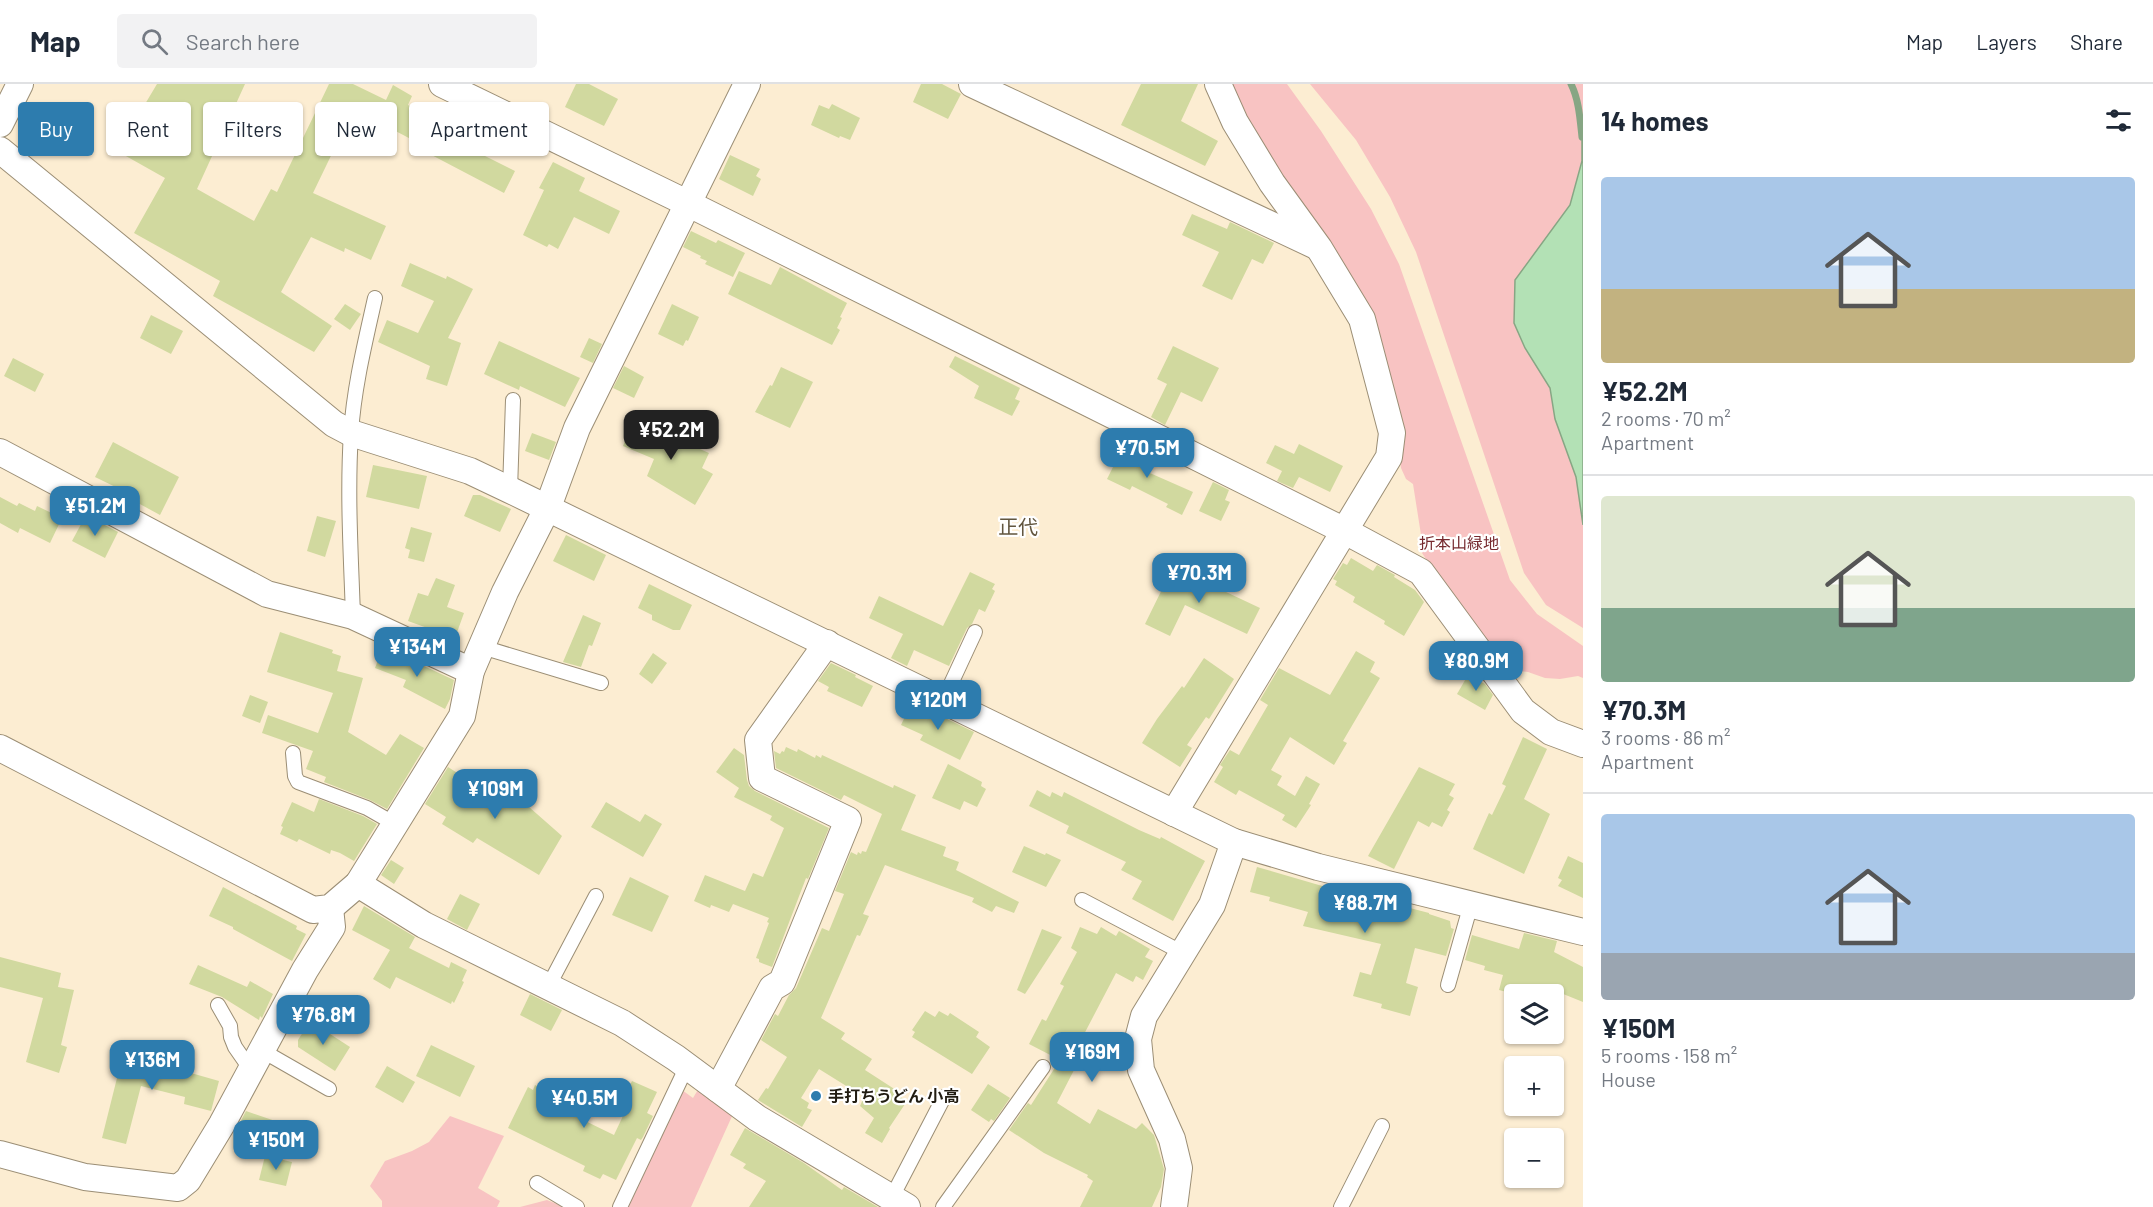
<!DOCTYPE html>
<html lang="en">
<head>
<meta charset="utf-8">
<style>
	:root { --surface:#fff; --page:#f2f2f3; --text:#1f2937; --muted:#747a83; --line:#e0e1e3; --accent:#2d7cae }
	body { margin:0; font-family:Barlow,"Noto Sans JP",sans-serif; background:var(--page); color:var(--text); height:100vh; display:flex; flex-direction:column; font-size:22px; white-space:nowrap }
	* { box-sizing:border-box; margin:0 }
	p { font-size:20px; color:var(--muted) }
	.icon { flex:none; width:33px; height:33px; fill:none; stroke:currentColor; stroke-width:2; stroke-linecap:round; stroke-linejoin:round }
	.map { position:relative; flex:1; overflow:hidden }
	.panel { display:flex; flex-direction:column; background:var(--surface); width:570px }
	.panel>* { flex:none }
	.banner { position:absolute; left:18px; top:18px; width:570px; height:54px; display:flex; gap:12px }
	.fabs { position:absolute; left:1504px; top:900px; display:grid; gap:12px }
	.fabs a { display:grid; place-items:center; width:60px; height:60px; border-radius:6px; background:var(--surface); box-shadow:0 2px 4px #0004; font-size:30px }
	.price { position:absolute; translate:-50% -51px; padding:0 14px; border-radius:12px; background:var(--accent); color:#fff; font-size:20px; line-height:39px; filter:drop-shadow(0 2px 3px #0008) }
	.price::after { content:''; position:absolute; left:50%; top:36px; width:18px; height:14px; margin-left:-9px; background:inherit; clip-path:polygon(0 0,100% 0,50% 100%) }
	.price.selected { background:#222; color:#fff }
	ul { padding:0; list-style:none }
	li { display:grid; align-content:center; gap:12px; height:318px; padding:0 18px }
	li+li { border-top:2px solid var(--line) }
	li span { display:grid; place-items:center; height:186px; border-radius:6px; color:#555 }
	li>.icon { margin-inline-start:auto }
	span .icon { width:108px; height:108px; fill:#fffc; stroke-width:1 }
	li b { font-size:26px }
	h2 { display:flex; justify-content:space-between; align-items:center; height:72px; padding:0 18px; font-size:26px }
	.chip { padding:0 21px; border-radius:6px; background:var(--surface); box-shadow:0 2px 4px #0004; font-size:21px; line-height:54px }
	.chip.selected { background:var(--accent); color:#fff }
	header { display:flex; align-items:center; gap:36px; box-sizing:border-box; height:84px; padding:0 30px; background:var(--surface); border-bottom:2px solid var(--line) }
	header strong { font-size:28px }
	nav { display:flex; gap:33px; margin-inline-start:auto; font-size:21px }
	.search { width:420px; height:54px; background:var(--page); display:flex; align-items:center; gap:15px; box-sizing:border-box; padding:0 21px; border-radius:6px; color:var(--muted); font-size:22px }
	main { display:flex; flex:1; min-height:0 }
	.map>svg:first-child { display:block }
	.green { fill:#f8c3c2 }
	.water { fill:#b3e1b5; stroke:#87a684; stroke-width:1.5 }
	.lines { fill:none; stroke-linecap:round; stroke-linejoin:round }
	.stream { stroke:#87a684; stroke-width:7 }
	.building { fill:#d1d99f }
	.lane-casing { stroke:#9b8e75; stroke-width:16 }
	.street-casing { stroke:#9b8e75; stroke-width:28 }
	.lane { stroke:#fff; stroke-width:14 }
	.street { stroke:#fff; stroke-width:26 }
	.poi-dot { fill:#2d7cae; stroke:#fff; stroke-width:2 }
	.labels { text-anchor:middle; stroke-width:4.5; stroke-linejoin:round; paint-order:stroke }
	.park-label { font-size:16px; fill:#762a2f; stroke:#fff }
	.poi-label { font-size:16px; font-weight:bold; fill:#211c12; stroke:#fff; text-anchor:start }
	.quarter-label { font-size:20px; fill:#62563f; stroke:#fff }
</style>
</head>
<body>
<header>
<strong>Map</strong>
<div class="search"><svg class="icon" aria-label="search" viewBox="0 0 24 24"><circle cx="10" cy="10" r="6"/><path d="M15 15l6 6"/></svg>Search here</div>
<nav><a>Map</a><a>Layers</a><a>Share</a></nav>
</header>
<main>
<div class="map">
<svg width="1583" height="1123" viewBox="0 0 1583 1123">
	<rect width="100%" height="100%" fill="#fcedd2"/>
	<g class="green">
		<polygon points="1225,0 1287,0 1321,47 1371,125 1399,180 1510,496 1537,530 1583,562 1583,594 1578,592 1560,595 1545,594 1528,588 1503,585 1451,513 1422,469 1422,457 1413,400 1406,395 1401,384 1397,357 1378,281"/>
		<polygon points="1310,0 1583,0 1583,544 1546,521 1524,489 1416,168 1390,113 1356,56"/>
		<polygon points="699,1004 733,1030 691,1123 626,1123 682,1006 693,1014"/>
		<polygon points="450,1032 504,1052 478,1104 500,1117 497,1123 382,1123 382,1117 370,1102 385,1077 412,1067 429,1058"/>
		<polygon points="547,1116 564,1123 520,1123"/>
	</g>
	<polygon class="water" points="1582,53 1583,54 1583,441 1576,393 1555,335 1550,304 1525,264 1514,239 1515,196 1570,121 1582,77"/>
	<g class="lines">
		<path class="stream" d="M1571,0C1579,16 1580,35 1582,53"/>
	</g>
	<g class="building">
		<polygon points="157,0 245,0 197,105 254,137 271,105 277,108 329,0 353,0 386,16 393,1 412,12 408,21 418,26 414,32 445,47 455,26 478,36 467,58 471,60 469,64 515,87 504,109 422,66 424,62 388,43 389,40 354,24 313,109 386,142 371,176 345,164 344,168 311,153 281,208 332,242 314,268 213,212 220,197 134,149 165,94 117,67"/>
		<polygon points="576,0 589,0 618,15 604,42 565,23"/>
		<polygon points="921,0 942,0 961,10 948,35 913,18"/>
		<polygon points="1141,0 1198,0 1181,37 1218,57 1205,82 1121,41"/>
		<polygon points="832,20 860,34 850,56 840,52 839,54 811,41 819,21 829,25"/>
		<polygon points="730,71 760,85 756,92 761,95 753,112 719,95"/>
		<polygon points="553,78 585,94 579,107 620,127 609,150 574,133 558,165 549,160 547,163 523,151 544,106 539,104"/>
		<polygon points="1192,130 1227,145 1230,138 1274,159 1263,180 1252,175 1232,216 1202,202 1219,168 1182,151"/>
		<polygon points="691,147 716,159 718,156 745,169 733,193 705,180 707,177 700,174 701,172 683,163"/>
		<polygon points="410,179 446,195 447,192 473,205 448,254 461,259 447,302 426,295 430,282 378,258 387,236 418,249 434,217 401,202"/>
		<polygon points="780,183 847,219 840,233 842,234 837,244 840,246 832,261 728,210 739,187 771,201"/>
		<polygon points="345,220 361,230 350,246 334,235"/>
		<polygon points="672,220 699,233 688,257 686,256 683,262 658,250"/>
		<polygon points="151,231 183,247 171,270 140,254"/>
		<polygon points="589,254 602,260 593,279 580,273"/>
		<polygon points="499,257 580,294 565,323 520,302 519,306 484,290"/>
		<polygon points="1173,262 1219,284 1202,318 1181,308 1165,341 1151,333 1167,300 1157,295"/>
		<polygon points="955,272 1020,304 1015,315 1020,317 1012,332 974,314 979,302 949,283"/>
		<polygon points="13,274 44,290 35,308 4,292"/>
		<polygon points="624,282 644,293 634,314 613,304"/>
		<polygon points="781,283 813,298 790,344 755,328 770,301 772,302"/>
		<polygon points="633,336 709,369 702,384 713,390 695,421 647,392 654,375 623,362"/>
		<polygon points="532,349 556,358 549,376 525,367"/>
		<polygon points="1129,356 1152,368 1143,386 1193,408 1182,431 1166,423 1168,420 1132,402 1130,406 1107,395 1119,371 1122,373"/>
		<polygon points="113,358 179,393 160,431 138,419 140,415 95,393"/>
		<polygon points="1299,360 1343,382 1330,408 1299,393 1293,404 1277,397 1282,387 1266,379 1275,361 1294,370"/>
		<polygon points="373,381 427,392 419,425 366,413"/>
		<polygon points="1213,398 1229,406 1225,416 1230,418 1221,437 1199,427"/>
		<polygon points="473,411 480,411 511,425 500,448 464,432"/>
		<polygon points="0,413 17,422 19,419 35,427 37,422 62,434 50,459 20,444 18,449 0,439"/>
		<polygon points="86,431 118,448 105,474 72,457"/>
		<polygon points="317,432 336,437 325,473 307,467"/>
		<polygon points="411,443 432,449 424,478 408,474 410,466 405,464"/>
		<polygon points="566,451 606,471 594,497 553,477"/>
		<polygon points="1351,474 1373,487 1377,481 1395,491 1394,493 1415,506 1424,518 1404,552 1384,540 1385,537 1353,518 1355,513 1335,501 1337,497 1333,495 1343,479 1347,481"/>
		<polygon points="1173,483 1260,524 1247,550 1185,521 1170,552 1145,540"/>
		<polygon points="970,488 995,500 992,505 995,507 985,528 979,525 972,540 967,544 949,582 914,566 907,582 891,574 903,550 869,534 879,512 943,542"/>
		<polygon points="436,494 455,501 447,523 464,529 455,554 408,537 418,509 428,512"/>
		<polygon points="649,500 692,521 680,546 673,546 652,536 652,531 638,524"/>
		<polygon points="583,531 601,539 592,562 589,561 581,583 563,578"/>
		<polygon points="280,548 333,566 332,569 341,572 337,587 363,594 348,648 386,671 400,650 424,664 387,725 370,716 324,698 326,693 306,685 313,667 262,649 268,631 318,649 333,609 267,588"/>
		<polygon points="383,563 454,596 450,615 445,625 403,603 406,596 375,584"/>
		<polygon points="1356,567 1375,578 1370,588 1380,594 1343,657 1347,659 1334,681 1290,653 1271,686 1282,692 1277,701 1295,712 1306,692 1320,700 1309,720 1311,721 1296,744 1282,736 1285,731 1239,706 1236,711 1214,698 1223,683 1220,681 1230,666 1239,671 1268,621 1260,616 1279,584 1330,611"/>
		<polygon points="653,569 667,579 652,600 639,590"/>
		<polygon points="1204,574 1234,595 1209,635 1206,633 1187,661 1192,664 1180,683 1142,659 1157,635 1182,602 1184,604"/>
		<polygon points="831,579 856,591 855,593 873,602 862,623 827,607 829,603 818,597"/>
		<polygon points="1468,591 1485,600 1493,611 1485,626 1457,610"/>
		<polygon points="250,611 268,618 260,639 242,632"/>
		<polygon points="912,618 974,648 960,676 920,656 923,651 901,641"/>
		<polygon points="1523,653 1547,665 1524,715 1550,730 1524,790 1473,765 1489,729 1492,731 1506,702 1502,700"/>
		<polygon points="786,663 797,668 798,665 815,674 816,671 821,674 822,671 893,704 894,701 916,711 901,746 946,763 943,772 959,778 956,786 1019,818 1014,829 996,822 992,828 972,818 974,814 885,781 863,830 869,832 860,852 857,851 821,934 845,949 841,955 872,975 865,986 899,1008 897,1011 907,1017 889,1044 890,1045 882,1059 865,1049 874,1034 860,1022 864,1013 819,985 801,1014 809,1019 807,1024 812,1026 802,1043 758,1016 766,1004 768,1005 787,973 761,956 775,930 778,932 789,911 796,904 822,844 829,847 844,810 835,807 851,768 857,771 858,768 861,770 862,767 866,768 882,730 844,711 841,716 776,684 774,667 780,670 782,667 784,668"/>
		<polygon points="734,664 744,671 747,696 749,702 755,707 829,744 808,795 806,794 772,883 759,878 759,875 756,874 769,839 767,838 769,834 733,820 729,828 711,821 710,824 694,817 705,791 745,807 753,789 763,793 784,744 770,736 772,732 734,713 739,704 716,688"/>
		<polygon points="948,680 982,698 981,702 986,705 977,723 964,717 960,726 932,714"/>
		<polygon points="448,683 487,708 492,700 507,709 512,708 562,752 539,791 477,754 473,759 442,740 446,733 425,720"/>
		<polygon points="1419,683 1455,700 1449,711 1454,714 1447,726 1450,728 1442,743 1432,738 1429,743 1418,737 1394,785 1368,772"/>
		<polygon points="1037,706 1050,713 1052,708 1062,713 1064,708 1139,746 1160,755 1161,753 1205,777 1173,837 1132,815 1142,797 1121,786 1126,778 1066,749 1069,742 1029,722"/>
		<polygon points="319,715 363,732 377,740 354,777 340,769 331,766 330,770 299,755 297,758 280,750 283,743 281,742 292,718 314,728"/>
		<polygon points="606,718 640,738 645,730 662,740 643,773 591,743"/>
		<polygon points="1024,762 1045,771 1046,769 1061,776 1046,803 1012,788"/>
		<polygon points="1568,772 1583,779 1583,814 1558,802 1562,796 1558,794"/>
		<polygon points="391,776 404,784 394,800 381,791"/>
		<polygon points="1257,783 1336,806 1335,811 1353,816 1351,822 1385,829 1387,818 1429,829 1429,830 1450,837 1451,844 1454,845 1446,872 1415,864 1406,899 1418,903 1410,932 1381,924 1382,920 1353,912 1360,888 1371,891 1381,860 1303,842 1308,828 1269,817 1270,813 1250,808"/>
		<polygon points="630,793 669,812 652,848 612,831"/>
		<polygon points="223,803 297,842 296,845 306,850 292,877 233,845 233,843 209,832"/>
		<polygon points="460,810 480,820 467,846 447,835"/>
		<polygon points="364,822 415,853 409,864 449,884 451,878 467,886 462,897 464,898 454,919 452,917 451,920 396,893 390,905 373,895 390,866 352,846"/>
		<polygon points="1080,843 1097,850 1101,843 1116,852 1119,847 1150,865 1145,873 1153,877 1143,896 1136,892 1133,898 1116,889 1081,956 1088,959 1057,1019 1090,1040 1098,1025 1136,1045 1142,1039 1154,1051 1164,1085 1161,1103 1152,1123 1080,1123 1093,1097 1087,1093 1088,1091 1044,1069 1009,1046 1028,1019 1031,1021 1056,982 1055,981 1058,975 1029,960 1042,935 1046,937 1064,902 1060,900 1077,868 1071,864"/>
		<polygon points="1042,845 1062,853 1025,910 1017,906"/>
		<polygon points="1524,849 1557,857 1554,868 1583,883 1583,918 1541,901 1538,910 1514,910 1499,906 1503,891 1484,886 1485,882 1465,876 1472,851 1519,865"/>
		<polygon points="0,873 61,889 58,903 74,906 61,961 67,963 59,989 26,978 43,914 0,903"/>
		<polygon points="198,881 247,903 250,897 273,910 262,934 260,932 259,936 222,913 189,900"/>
		<polygon points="530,910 562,926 551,947 520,931"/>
		<polygon points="925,927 935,933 939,927 948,932 950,929 979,948 976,953 990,963 972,990 912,953 915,948 912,946"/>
		<polygon points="310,937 350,963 335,987 298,963 298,956"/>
		<polygon points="431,961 475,982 460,1013 416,992"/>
		<polygon points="124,966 192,987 191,989 219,997 211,1027 184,1020 185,1013 141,1002 126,1060 102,1054"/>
		<polygon points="387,982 415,998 403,1019 375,1003"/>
		<polygon points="632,997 657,1008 647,1029 653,1032 643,1053 641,1056 637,1054 616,1096 603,1090 600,1095 583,1087 585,1082 508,1044 528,1003 533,1006 535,1001 570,1018 568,1023 577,1027 575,1032 614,1051 629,1019 623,1016"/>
		<polygon points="988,1000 1010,1014 994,1037 991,1035 989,1038 971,1026"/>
		<polygon points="246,1027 290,1042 279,1070 253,1060 254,1058 234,1050"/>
		<polygon points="745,1044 804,1079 842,1106 844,1103 878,1123 749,1123 766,1097 743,1084 746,1080 730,1071"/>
		<polygon points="265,1072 292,1078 286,1102 259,1096"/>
	</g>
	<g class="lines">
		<g class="lane-casing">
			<g id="lane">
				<polyline points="510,406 513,316"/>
				<path d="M353,532C351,472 347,410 351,349C354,303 365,259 375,214"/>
				<polyline points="482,563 601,599"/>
				<polyline points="943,617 975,548"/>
				<polyline points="293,669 295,692 298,698 367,724 395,740"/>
				<polyline points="1082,816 1183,869"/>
				<polyline points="1448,901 1471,820"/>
				<polyline points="548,903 596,812"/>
				<polyline points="218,921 230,942 231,953 235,963 251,986"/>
				<polyline points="261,966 329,1005"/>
				<polyline points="537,1099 577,1123"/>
				<polyline points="892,1113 944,1013"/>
				<polyline points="620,1123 687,982"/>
				<polyline points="943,1123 1043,983"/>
				<polyline points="1341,1123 1382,1042"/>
			</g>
		</g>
		<g class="street-casing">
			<g id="street">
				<polyline points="442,0 689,120 1345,447 1421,488 1523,627 1551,648 1583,660"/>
				<polyline points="972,0 1316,162"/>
				<polyline points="0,40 20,0"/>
				<polyline points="0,66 334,340 351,349 470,387 510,406 1234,758 1318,783 1583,848"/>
				<polyline points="0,368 267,510 353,532 471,587"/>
				<polyline points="0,664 313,826 330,824 358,800 462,632 471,587 505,508 548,423 577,344 747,0"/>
				<polyline points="1174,729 1389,373 1392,349 1362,235 1319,164 1272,99 1235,38 1218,0"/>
				<polyline points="358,800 424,841 622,939 676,974 757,1034 907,1123"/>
				<polyline points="718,1005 772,904 782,898 848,736 762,694 758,656 827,559"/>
				<polyline points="0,1070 85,1093 178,1104 188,1096 222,1040 305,886 332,843 330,824"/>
				<polyline points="1174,1123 1179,1084 1172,1055 1141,986 1138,955 1144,932 1212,821 1234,758"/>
			</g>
		</g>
		<use href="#lane" class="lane"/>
		<use href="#street" class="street"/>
	</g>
	<circle class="poi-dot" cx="816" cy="1012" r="6"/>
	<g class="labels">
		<g class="park-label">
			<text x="1459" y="465">折本山緑地</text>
		</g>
		<g class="poi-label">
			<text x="828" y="1018">手打ちうどん 小高</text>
		</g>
		<g class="quarter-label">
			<text x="1018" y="450">正代</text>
		</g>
	</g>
</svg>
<div class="fabs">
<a><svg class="icon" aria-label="layers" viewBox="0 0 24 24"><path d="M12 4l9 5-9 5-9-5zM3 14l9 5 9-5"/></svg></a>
<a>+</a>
<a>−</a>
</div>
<b class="price selected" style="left:671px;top:377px">¥52.2M</b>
<b class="price" style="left:1147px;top:395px">¥70.5M</b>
<b class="price" style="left:95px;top:453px">¥51.2M</b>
<b class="price" style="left:1199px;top:520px">¥70.3M</b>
<b class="price" style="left:417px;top:594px">¥134M</b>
<b class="price" style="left:1476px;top:608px">¥80.9M</b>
<b class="price" style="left:938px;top:647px">¥120M</b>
<b class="price" style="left:495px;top:736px">¥109M</b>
<b class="price" style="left:1365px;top:850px">¥88.7M</b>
<b class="price" style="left:323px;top:962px">¥76.8M</b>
<b class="price" style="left:1092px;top:999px">¥169M</b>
<b class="price" style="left:152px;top:1007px">¥136M</b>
<b class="price" style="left:584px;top:1045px">¥40.5M</b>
<b class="price" style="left:276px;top:1087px">¥150M</b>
<div class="banner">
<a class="chip selected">Buy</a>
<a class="chip">Rent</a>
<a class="chip">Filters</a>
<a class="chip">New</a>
<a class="chip">Apartment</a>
</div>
</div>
<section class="panel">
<h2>14 homes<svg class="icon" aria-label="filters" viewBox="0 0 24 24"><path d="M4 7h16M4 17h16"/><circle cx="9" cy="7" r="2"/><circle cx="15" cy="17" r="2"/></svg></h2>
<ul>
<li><span style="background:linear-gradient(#a9c7e8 60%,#c2b280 0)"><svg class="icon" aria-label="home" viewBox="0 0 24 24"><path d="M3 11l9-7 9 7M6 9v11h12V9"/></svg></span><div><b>¥52.2M</b><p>2 rooms · 70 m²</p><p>Apartment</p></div></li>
<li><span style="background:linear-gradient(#dfe7d0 60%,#7fa58c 0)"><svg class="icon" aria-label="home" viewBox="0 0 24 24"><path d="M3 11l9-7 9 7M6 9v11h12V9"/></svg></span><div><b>¥70.3M</b><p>3 rooms · 86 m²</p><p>Apartment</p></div></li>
<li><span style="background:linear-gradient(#a9c7e8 75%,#9aa5b1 0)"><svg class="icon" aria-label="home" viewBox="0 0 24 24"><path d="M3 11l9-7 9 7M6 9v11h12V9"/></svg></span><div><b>¥150M</b><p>5 rooms · 158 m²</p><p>House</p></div></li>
</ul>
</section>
</main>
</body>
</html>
